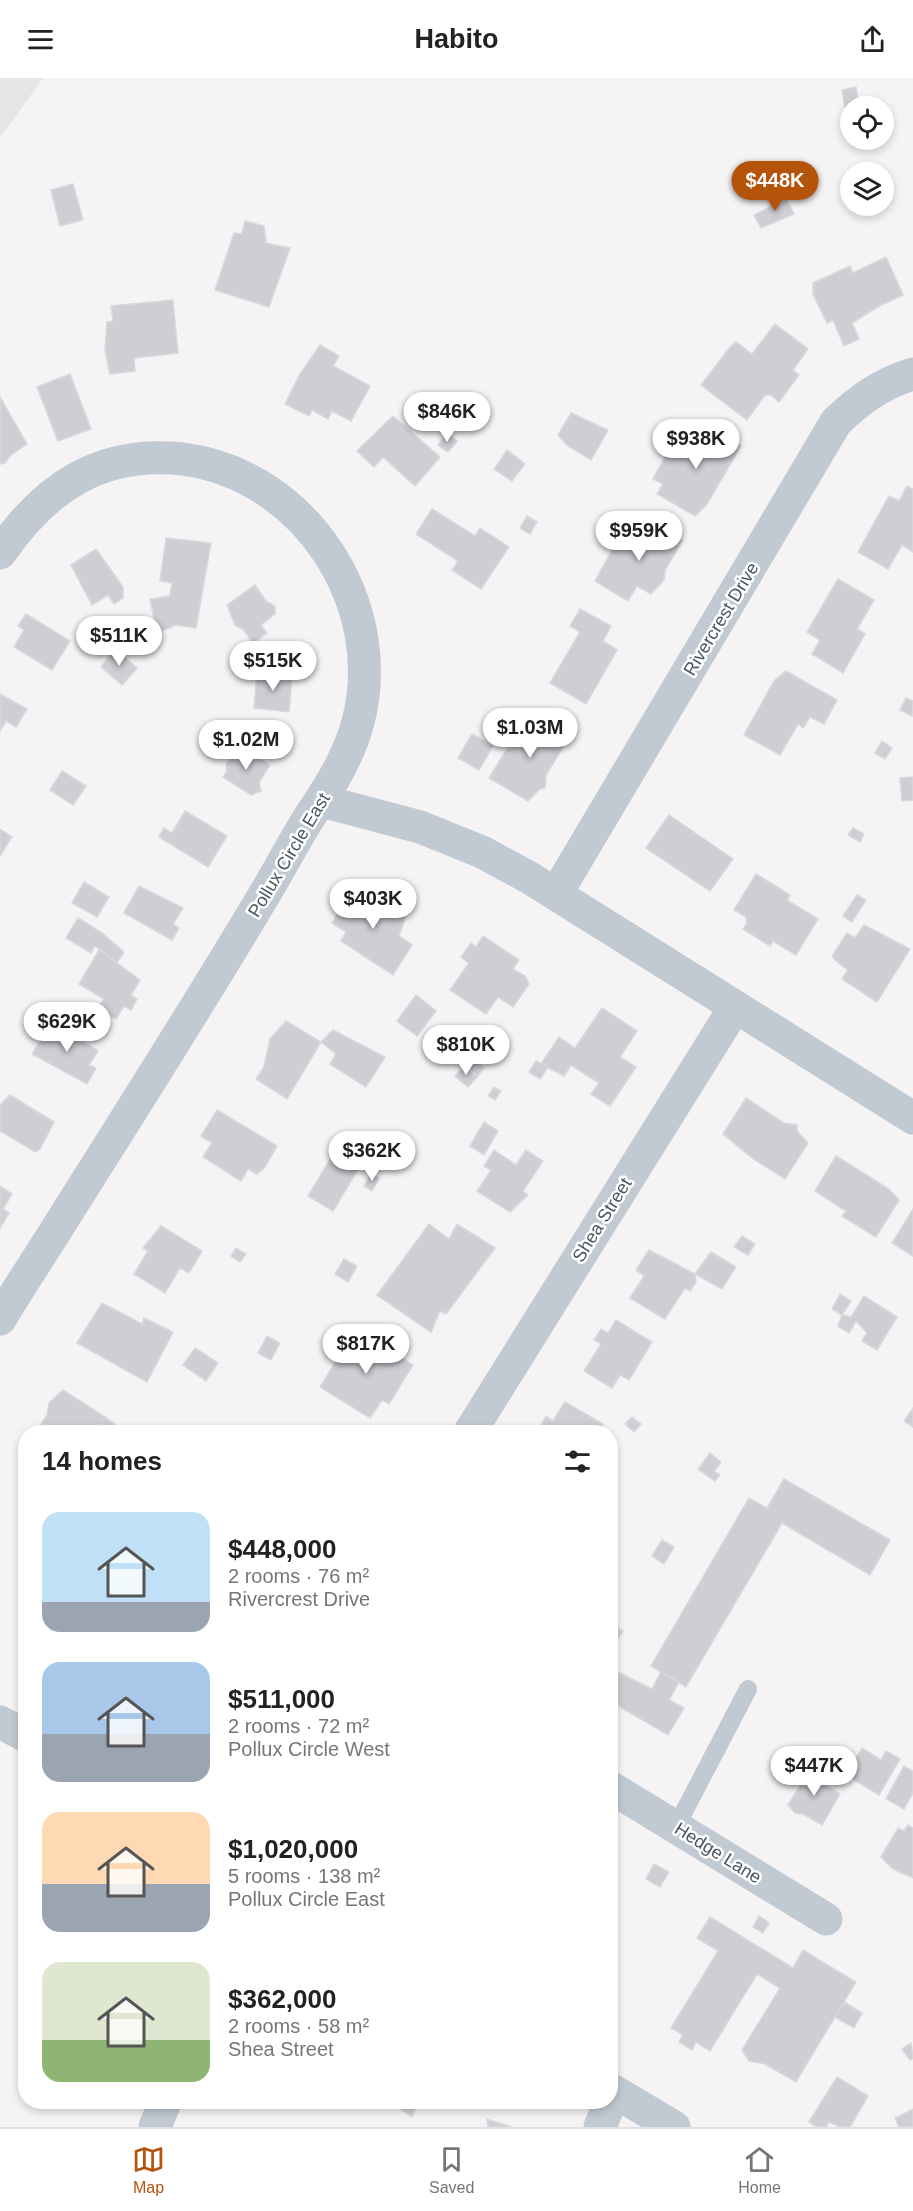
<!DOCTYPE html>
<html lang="en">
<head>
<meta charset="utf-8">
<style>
	:root { --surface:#fff; --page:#f6f6f6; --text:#222; --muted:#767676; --line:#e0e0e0; --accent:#b45309 }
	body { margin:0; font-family:Helvetica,sans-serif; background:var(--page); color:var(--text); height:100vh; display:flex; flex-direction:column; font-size:22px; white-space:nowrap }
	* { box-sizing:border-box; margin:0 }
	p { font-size:20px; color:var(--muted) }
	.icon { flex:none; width:33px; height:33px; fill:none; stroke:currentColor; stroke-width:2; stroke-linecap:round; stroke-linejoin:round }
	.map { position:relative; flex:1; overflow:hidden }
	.sheet { position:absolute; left:18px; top:1347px; width:600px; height:684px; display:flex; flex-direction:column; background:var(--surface); border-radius:24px; box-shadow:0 3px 9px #0003 }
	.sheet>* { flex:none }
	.tools { position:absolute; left:840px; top:18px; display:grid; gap:12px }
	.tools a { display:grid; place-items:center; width:54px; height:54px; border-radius:50%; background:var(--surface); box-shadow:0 3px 9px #0003; font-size:30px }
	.price { position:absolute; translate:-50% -51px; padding:0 14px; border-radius:21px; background:#fff; color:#222; font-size:20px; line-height:39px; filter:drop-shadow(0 2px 3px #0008) }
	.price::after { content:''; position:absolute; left:50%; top:36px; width:18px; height:14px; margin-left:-9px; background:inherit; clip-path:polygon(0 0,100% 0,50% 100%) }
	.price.active { background:var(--accent); color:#fff }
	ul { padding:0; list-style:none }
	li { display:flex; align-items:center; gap:18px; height:150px; padding:0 24px }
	li span { display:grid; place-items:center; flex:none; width:168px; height:120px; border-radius:18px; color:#555 }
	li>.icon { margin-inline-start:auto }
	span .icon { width:72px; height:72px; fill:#fffc; stroke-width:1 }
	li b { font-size:26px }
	h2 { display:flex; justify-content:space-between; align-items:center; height:72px; padding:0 24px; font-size:26px }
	header { display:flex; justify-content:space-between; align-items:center; height:78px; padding:0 24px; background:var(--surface); font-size:27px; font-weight:700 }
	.menu { display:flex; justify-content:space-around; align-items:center; height:84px; border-top:2px solid var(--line); background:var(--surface); font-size:16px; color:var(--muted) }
	.menu a { display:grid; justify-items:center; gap:3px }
	.menu .active { color:var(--accent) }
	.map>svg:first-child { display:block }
	.education { fill:#e6e4e5 }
	.building { fill:#cdcfd5; stroke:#d7d9de; stroke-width:1.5 }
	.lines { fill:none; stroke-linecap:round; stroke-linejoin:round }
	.lane { stroke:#c1cad2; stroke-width:18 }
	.street { stroke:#c1cad2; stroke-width:33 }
	.labels { text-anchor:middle; stroke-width:5; stroke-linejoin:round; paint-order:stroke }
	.street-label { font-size:18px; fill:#4a5661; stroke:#fff }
</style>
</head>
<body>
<header><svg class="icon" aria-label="menu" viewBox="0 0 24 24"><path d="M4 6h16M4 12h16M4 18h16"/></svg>Habito<svg class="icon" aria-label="share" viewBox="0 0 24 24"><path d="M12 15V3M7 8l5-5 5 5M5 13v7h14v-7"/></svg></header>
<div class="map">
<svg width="913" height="2049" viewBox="0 0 913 2049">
	<rect width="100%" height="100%" fill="#f5f3f3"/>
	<polygon class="education" points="0,0 43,0 0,60"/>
	<g class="building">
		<polygon points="856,9 859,28 850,28 850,38 846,39 842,12"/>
		<polygon points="73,106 83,142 60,148 51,112"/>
		<polygon points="783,115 794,136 761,150 754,137 774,127 770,121"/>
		<polygon points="245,143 264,148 266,165 290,170 269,229 215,212 234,155 242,156"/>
		<polygon points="886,179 903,217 879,228 852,245 859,261 844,268 833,242 827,245 813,216 813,205 850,188 853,195"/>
		<polygon points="173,222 178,275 134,280 135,293 110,296 105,273 107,244 113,243 111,228"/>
		<polygon points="775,246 808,271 793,292 799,297 779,324 771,317 765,317 747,342 701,307 730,269 736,264 752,276"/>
		<polygon points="320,267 339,278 333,288 370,308 351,343 332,333 328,341 312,332 309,338 285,326 300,296"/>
		<polygon points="70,296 91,351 58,363 37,309"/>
		<polygon points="0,319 27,366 11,377 5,385 0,386"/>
		<polygon points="571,335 608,352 591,382 568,368 558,357"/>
		<polygon points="393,338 440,379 415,408 383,379 374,389 357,373"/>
		<polygon points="703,345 741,368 707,426 695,438 657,416 663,406 653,401 669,372 683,380"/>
		<polygon points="447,355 457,363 448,374 438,367"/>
		<polygon points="507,372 525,386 512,403 494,391"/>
		<polygon points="907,408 913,411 913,474 902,467 888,491 858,474 889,418 899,423"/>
		<polygon points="432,431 475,458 480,450 509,469 481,511 452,492 458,483 416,456"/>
		<polygon points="527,438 537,444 530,456 520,450"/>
		<polygon points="646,442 682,463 665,492 664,502 651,516 637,508 628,523 595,503 617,463 630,470"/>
		<polygon points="166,460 211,465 196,550 176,547 157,555 150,521 170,518 172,505 160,503"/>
		<polygon points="96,471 123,509 123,520 114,526 108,517 92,527 71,487"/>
		<polygon points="838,501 874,522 857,551 865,556 843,595 812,576 820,562 807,554"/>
		<polygon points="255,507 266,523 275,528 275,536 261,547 267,555 253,565 243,551 235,547 227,527"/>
		<polygon points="580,531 611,548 603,563 617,572 586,626 550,605 580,554 570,548"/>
		<polygon points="26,536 70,563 52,592 14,569 24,552 18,548"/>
		<polygon points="157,555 156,569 144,571 141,558"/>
		<polygon points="115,571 137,590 122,607 101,589"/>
		<polygon points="786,593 837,622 824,646 810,639 803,650 798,646 780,677 744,657 774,603"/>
		<polygon points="257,595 292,598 289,634 254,630"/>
		<polygon points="0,616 27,631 16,649 6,643 0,653"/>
		<polygon points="906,620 913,623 912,638 900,632"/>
		<polygon points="534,637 570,658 546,697 545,710 540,711 528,723 489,700 510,666 515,669"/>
		<polygon points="472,656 493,668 479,692 458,680"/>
		<polygon points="882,663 892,670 885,681 875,675"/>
		<polygon points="242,669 270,687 259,704 261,713 251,717 223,699 227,693 226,686"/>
		<polygon points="62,693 86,708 73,727 50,712"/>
		<polygon points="913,699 913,722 902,723 900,700"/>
		<polygon points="185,733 227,758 208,789 159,759 164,750 172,755"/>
		<polygon points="669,737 733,781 710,813 646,770"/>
		<polygon points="853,750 864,756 860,764 848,757"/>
		<polygon points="0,751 12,759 0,778"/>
		<polygon points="756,796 790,817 787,822 818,841 796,877 773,863 770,868 743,851 747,845 746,839 734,832"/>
		<polygon points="84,804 109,819 97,839 72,825"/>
		<polygon points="139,808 183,830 173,846 179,850 172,862 124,835"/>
		<polygon points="354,810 406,838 399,858 412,867 393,897 341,863 346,854 332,845"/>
		<polygon points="857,817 866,822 852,844 843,838"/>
		<polygon points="78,840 102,855 124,874 117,885 95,868 91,875 66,860"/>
		<polygon points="864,847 910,871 877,924 842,901 848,892 836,883 832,878 847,855 855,860"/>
		<polygon points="483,858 519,882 513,891 525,898 529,906 513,929 498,919 486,936 450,912 469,885 461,879 471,865 476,869"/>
		<polygon points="99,872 140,902 131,917 137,921 131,932 124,928 116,941 98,930 104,921 79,906"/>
		<polygon points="416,917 436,933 417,958 397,943"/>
		<polygon points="602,930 637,953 620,979 636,989 610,1028 591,1016 599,1005 571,987 564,998 541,986 559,959 575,970"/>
		<polygon points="286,943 321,964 287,1021 256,1001 264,989 270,961"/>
		<polygon points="52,944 98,973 89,987 96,990 87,1006 32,976"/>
		<polygon points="333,952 385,979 366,1009 330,986 336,976 321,964"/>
		<polygon points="472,979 484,990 477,999 465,987"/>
		<polygon points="536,983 548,989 540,1001 529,994"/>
		<polygon points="465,987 477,999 468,1009 455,998"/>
		<polygon points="494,1009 501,1013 495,1022 488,1018"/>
		<polygon points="10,1017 54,1044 40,1071 35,1074 0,1053 0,1027"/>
		<polygon points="746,1020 784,1045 797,1047 797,1053 808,1065 785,1101 752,1080 723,1056"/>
		<polygon points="217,1032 277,1068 265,1089 257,1096 248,1091 241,1103 203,1079 212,1065 201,1058"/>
		<polygon points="484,1044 498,1053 484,1077 470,1068"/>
		<polygon points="354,1055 369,1064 364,1074 348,1065"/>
		<polygon points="494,1072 516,1087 526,1072 543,1083 523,1113 528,1117 510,1134 477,1113 491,1092 484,1088"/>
		<polygon points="334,1075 359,1090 333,1133 308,1118"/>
		<polygon points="836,1078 889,1111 899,1122 876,1159 842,1138 846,1133 815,1113"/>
		<polygon points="371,1096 379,1100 372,1113 364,1108"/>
		<polygon points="0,1108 12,1116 3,1131 9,1135 0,1150"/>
		<polygon points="913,1131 913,1178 892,1165"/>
		<polygon points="429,1146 449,1161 457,1146 495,1170 446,1236 440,1233 431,1254 377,1217"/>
		<polygon points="161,1148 202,1173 189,1195 180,1190 165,1215 134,1196 148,1173 143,1170"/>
		<polygon points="742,1158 755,1166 748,1177 734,1169"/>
		<polygon points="236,1170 246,1176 240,1184 231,1178"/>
		<polygon points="649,1172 695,1196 696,1204 690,1213 685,1210 665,1241 630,1220 644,1198 636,1192"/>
		<polygon points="711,1174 736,1189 722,1211 695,1196"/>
		<polygon points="344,1181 357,1188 348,1204 335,1196"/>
		<polygon points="840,1216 851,1223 842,1237 832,1231"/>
		<polygon points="864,1218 897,1239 877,1272 862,1263 867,1255 856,1243 849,1255 838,1248 842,1237 851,1239"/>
		<polygon points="102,1225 142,1246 144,1240 173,1254 147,1304 77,1265"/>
		<polygon points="616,1242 652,1264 629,1302 620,1297 612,1310 584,1293 601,1266 594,1262 601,1251 608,1255"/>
		<polygon points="352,1257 366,1266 370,1260 413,1287 389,1326 382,1322 370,1340 320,1309"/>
		<polygon points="267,1258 280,1265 271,1282 258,1275"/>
		<polygon points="195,1270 218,1285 206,1303 183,1287"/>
		<polygon points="63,1312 105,1339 99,1349 85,1349 82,1354 44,1354 38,1351 47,1337 49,1325"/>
		<polygon points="565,1324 603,1346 598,1354 537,1354 546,1338 553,1343"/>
		<polygon points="913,1330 913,1349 904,1343"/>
		<polygon points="105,1339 117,1348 113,1354 99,1349"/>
		<polygon points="632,1339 641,1346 634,1354 625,1346"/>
		<polygon points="710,1375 721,1384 714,1393 720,1397 715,1403 698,1391"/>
		<polygon points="784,1401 890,1462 870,1497 782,1445 686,1609 651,1588 749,1420 767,1430"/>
		<polygon points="662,1462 674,1469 664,1486 652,1478"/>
		<polygon points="610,1545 623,1553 616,1564 610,1561"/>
		<polygon points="616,1593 652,1611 661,1594 679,1604 669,1622 684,1630 668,1657 610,1623 610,1603"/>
		<polygon points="862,1670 881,1682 886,1673 900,1681 879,1717 846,1697"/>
		<polygon points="812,1688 827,1698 822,1705 840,1716 822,1747 803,1736 795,1735 788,1727"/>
		<polygon points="904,1688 913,1693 913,1715 904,1731 886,1721"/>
		<polygon points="908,1747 913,1750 913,1800 893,1791 881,1779 898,1750 904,1753"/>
		<polygon points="654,1786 669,1794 660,1809 646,1801"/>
		<polygon points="759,1838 769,1845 763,1855 753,1849"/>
		<polygon points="710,1839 793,1890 803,1872 856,1904 796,2004 765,1986 749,1983 742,1972 780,1910 757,1896 710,1973 696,1964 692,1972 679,1964 683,1957 671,1950 718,1873 697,1860"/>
		<polygon points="844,1924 862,1935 854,1950 835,1939"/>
		<polygon points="911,1965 913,1980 910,1982 902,1971"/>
		<polygon points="837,1999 868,2018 850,2049 840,2049 829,2044 826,2049 817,2049 809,2044"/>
		<polygon points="405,2024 419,2024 412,2038 401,2032"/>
		<polygon points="913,2031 913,2049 899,2049 895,2040"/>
		<polygon points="487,2041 511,2049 488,2049"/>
	</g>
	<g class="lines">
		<polyline class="lane" points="676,1749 748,1611"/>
		<g class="street">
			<path d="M0,475C45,410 100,372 182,381C305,396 389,526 358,644C349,678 331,707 312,735C297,758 284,783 270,807C205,917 136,1025 68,1133C46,1169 22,1204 0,1241"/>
			<polyline points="322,723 420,749 482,774 530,800 913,1040"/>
			<path d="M556,816L836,344C860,321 881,306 913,296"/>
			<polyline points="470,1354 735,929"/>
			<polyline points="0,1644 26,1658"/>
			<polyline points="610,1709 826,1841"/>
			<polyline points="610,2011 674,2049"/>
			<polyline points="155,2049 165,2024"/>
			<polyline points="600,2049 610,2024"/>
		</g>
	</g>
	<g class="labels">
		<g class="street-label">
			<text transform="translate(721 541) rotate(-59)" y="6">Rivercrest Drive</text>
			<text transform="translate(289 777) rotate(-59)" y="6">Pollux Circle East</text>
			<text transform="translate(602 1142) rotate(-58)" y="6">Shea Street</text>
			<text transform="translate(718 1775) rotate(32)" y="6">Hedge Lane</text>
		</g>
	</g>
</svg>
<div class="tools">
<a><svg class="icon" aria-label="locate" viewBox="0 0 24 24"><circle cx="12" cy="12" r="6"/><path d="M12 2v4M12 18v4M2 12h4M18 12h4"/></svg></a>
<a><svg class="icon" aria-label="layers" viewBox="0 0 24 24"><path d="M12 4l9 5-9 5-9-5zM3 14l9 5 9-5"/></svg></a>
</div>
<b class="price active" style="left:775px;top:134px">$448K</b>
<b class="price" style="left:447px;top:365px">$846K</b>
<b class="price" style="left:696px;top:392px">$938K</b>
<b class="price" style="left:639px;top:484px">$959K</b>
<b class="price" style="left:119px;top:589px">$511K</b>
<b class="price" style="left:273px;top:614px">$515K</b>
<b class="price" style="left:530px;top:681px">$1.03M</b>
<b class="price" style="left:246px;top:693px">$1.02M</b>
<b class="price" style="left:373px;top:852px">$403K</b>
<b class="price" style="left:67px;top:975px">$629K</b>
<b class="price" style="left:466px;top:998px">$810K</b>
<b class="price" style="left:372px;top:1104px">$362K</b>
<b class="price" style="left:366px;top:1297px">$817K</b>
<b class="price" style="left:814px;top:1719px">$447K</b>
<section class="sheet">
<h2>14 homes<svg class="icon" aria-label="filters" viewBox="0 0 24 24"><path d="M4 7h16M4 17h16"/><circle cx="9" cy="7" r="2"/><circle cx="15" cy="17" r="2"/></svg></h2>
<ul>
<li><span style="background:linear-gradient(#bfe0f5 75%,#9aa5b1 0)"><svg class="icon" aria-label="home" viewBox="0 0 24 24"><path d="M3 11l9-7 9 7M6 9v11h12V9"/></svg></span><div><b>$448,000</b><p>2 rooms · 76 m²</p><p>Rivercrest Drive</p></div></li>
<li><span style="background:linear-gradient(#a9c7e8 60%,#9aa5b1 0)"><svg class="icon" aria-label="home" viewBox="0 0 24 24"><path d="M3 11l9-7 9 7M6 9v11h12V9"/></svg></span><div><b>$511,000</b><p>2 rooms · 72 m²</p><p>Pollux Circle West</p></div></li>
<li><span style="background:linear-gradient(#ffd9b3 60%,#9aa5b1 0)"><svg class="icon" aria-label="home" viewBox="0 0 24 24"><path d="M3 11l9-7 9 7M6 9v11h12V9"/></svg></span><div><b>$1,020,000</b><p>5 rooms · 138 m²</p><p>Pollux Circle East</p></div></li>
<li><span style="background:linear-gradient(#dfe7d0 65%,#8fb573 0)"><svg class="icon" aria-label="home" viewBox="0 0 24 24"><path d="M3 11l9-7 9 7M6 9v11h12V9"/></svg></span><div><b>$362,000</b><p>2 rooms · 58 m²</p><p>Shea Street</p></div></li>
</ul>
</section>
</div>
<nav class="menu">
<a class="active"><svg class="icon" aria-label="map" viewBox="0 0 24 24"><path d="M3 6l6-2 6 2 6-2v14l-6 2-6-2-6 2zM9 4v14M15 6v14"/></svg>Map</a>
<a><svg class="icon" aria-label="saved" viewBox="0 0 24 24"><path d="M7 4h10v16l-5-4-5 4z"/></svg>Saved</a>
<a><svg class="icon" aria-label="home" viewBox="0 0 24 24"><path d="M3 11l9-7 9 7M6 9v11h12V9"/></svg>Home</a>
</nav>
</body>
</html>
